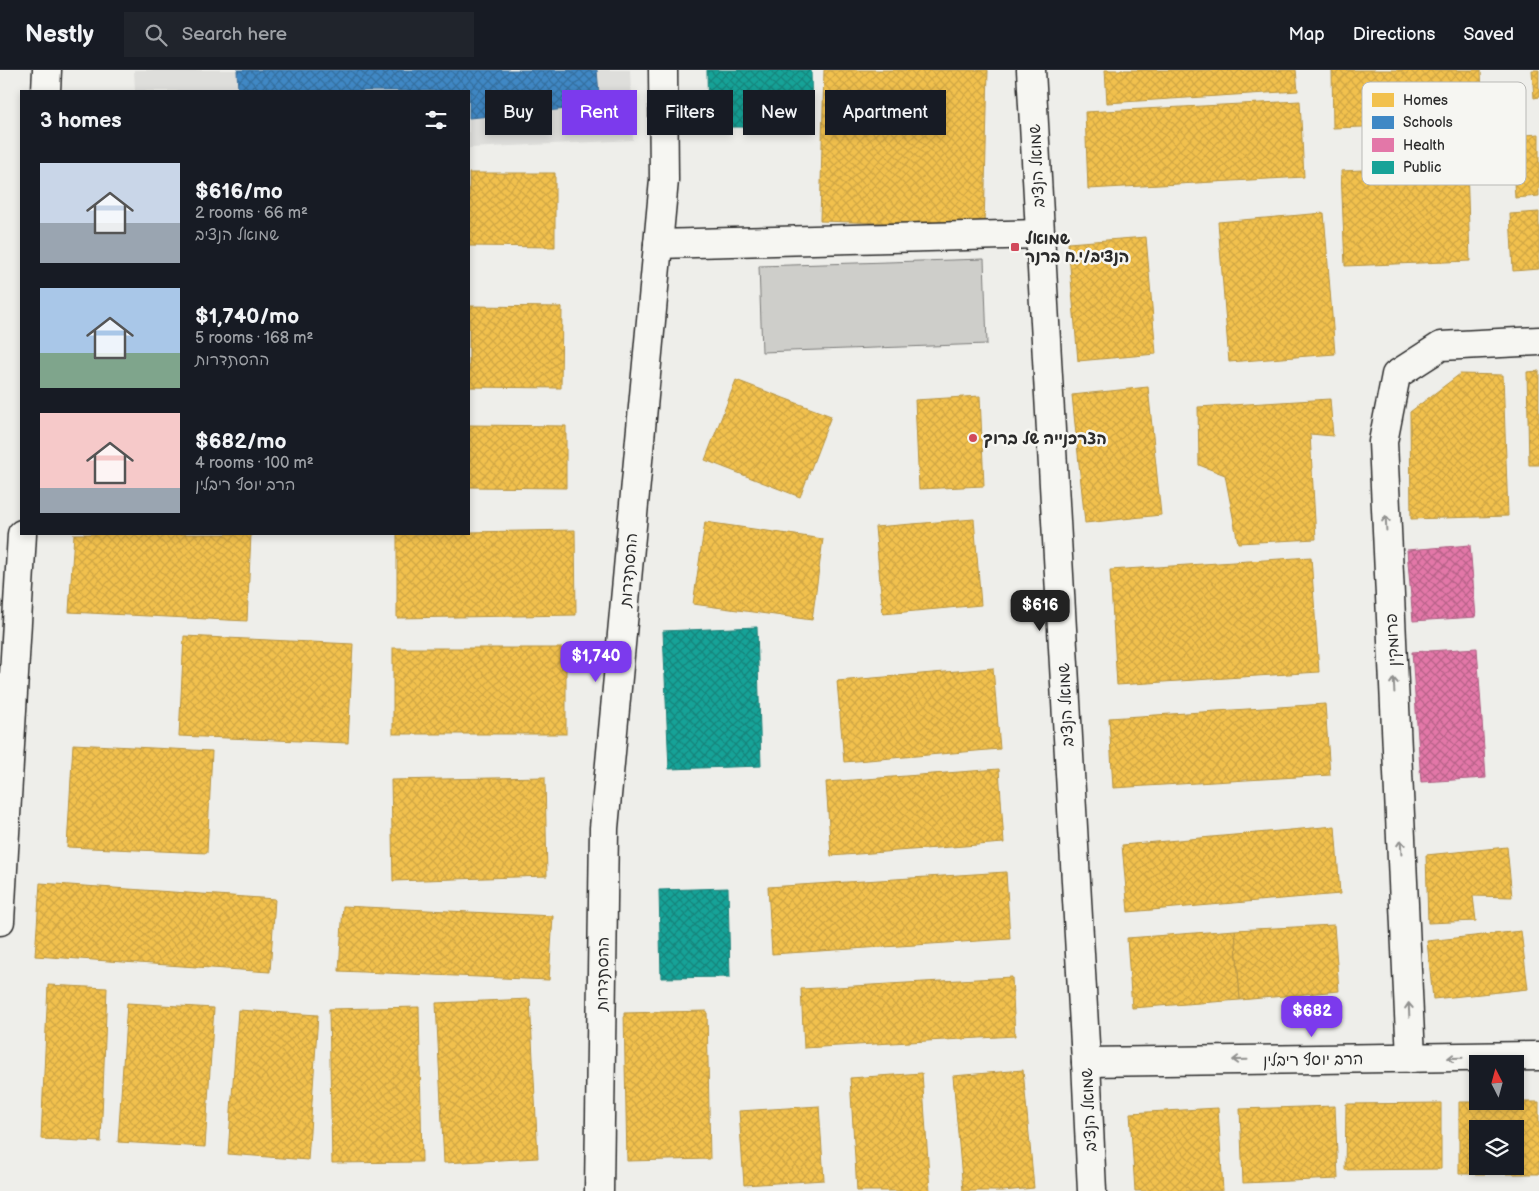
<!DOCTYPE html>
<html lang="en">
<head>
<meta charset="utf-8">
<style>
	:root { --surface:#171b24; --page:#20242c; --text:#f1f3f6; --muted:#9ea1a6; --line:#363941; --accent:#7c3aed }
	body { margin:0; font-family:"Balsamiq Sans","Playpen Sans Hebrew",sans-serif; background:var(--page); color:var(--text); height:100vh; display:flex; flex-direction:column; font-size:19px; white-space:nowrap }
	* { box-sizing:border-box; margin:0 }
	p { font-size:16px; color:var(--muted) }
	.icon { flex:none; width:28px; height:28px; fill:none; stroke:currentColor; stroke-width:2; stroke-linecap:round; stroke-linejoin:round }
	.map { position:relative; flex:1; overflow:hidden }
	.side { position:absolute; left:20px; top:20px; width:450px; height:445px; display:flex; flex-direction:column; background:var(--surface); border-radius:0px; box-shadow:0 2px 8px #0003 }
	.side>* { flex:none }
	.guide { position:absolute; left:485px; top:20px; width:475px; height:45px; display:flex; gap:10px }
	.needle { width:32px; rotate:354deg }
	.tools { position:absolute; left:1469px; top:985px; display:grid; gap:10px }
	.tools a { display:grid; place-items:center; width:55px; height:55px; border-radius:0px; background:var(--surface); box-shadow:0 2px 8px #0003; font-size:25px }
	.price { position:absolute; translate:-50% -42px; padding:0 11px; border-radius:10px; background:var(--accent); color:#fff; font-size:16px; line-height:32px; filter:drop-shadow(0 1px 2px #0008) }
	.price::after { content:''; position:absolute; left:50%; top:30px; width:15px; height:11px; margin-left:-8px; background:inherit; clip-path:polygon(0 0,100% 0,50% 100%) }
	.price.current { background:#222; color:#fff }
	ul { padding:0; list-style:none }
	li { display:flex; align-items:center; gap:15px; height:125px; padding:0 20px }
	li span { display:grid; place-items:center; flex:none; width:140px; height:100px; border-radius:0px; color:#555 }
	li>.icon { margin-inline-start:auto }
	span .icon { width:60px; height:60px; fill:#fffc; stroke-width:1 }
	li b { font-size:21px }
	h2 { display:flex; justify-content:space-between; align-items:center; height:60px; padding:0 20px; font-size:21px }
	.pill { padding:0 18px; border-radius:0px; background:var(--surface); box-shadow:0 2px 8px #0003; font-size:18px; line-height:45px }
	.pill.current { background:var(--accent); color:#fff }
	header { display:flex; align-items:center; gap:30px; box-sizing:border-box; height:70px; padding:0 25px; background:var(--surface); border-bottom:1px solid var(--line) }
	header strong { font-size:24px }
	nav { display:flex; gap:28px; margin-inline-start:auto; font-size:18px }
	.search { width:350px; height:45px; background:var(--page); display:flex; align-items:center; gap:12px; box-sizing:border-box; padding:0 18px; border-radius:0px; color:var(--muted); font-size:19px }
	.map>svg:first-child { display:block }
	.built { fill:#dededb }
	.green { fill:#cececa; stroke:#7c7c7a }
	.homes { fill:url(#homes-cross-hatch); stroke:#b69444; fill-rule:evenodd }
	.schools { fill:url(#schools-cross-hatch); stroke:#396c97 }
	.health { fill:url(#health-cross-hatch); stroke:#ac6082 }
	.public { fill:url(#public-cross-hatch); stroke:#1d7f77 }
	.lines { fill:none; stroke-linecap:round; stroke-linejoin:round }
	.street-casing { stroke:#2b2b2b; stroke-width:31 }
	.secondary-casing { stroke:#2b2b2b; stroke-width:31 }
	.street { stroke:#f6f6f2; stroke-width:28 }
	.secondary { stroke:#f6f6f2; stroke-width:28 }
	.oneway { stroke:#90908e }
	.poi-dot { fill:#d1495b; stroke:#f6f6f2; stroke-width:2 }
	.labels { text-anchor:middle; stroke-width:5; stroke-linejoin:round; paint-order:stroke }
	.street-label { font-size:16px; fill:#2b2b2b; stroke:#f6f6f2 }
	.poi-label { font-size:16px; font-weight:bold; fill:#2b2b2b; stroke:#f6f6f2; text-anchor:start }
	.key { fill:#f6f6f2; stroke:#b9b9b6; stroke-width:1 }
	.key-label { font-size:14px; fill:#2b2b2b }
</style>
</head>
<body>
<header>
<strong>Nestly</strong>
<div class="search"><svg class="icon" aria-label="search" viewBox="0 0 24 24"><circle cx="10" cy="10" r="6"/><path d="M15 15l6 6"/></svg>Search here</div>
<nav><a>Map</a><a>Directions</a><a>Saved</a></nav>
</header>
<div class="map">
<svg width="1539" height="1121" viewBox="0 0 1539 1121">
	<defs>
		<pattern id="homes-cross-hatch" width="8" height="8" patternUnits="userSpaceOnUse" patternTransform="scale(1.25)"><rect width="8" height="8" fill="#f2c14e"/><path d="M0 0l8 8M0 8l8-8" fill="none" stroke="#d0a644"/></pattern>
		<pattern id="schools-cross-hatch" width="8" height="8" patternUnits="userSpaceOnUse" patternTransform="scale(1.25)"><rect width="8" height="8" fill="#3f88c5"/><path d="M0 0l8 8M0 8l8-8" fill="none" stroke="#356fa0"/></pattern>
		<pattern id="health-cross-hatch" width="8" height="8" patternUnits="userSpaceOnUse" patternTransform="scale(1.25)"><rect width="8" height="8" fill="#e377a8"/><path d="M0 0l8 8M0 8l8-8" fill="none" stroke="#b86289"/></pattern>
		<pattern id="public-cross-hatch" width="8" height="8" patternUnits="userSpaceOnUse" patternTransform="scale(1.25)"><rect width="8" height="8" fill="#17a398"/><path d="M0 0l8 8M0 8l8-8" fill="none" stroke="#15857c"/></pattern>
	</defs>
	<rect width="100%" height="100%" fill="#eeeeea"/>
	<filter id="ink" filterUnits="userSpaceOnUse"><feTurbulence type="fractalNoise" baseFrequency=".02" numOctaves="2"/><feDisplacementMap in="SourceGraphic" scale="10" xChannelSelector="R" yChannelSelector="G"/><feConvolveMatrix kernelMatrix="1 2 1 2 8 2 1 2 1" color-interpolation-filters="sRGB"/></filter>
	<g filter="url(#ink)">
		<polygon class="built" points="134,0 630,0 633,70 469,78 469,21 135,21"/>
		<polygon class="green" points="984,189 987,274 762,282 759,196"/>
		<g class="homes">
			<polygon points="824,0 988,0 984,156 820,151"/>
			<polygon points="1105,0 1296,0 1298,21 1107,33"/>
			<polygon points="1332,0 1481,0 1483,53 1333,58"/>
			<polygon points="1532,0 1539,0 1539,27 1534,28"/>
			<polygon points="1300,31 1304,107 1088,119 1085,42"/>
			<polygon points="1539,64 1539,126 1515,128 1511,66"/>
			<polygon points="1467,95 1470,191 1345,196 1341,101"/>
			<polygon points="469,103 555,103 555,177 469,176"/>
			<polygon points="1539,142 1539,199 1513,201 1510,144"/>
			<polygon points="1324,143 1335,284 1229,292 1218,152"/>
			<polygon points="1146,167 1156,284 1078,291 1068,173"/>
			<polygon points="469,236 562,237 561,318 469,317"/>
			<polygon points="1539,301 1539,395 1529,395 1527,302"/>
			<polygon points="1460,304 1503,305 1508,446 1411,449 1410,342"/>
			<polygon points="736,310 831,346 800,427 705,390"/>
			<polygon points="1148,317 1161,445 1085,453 1072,325"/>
			<polygon points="980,326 984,416 919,419 915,330"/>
			<polygon points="1330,329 1333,366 1310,364 1316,469 1238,473 1225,405 1199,395 1198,337"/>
			<polygon points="469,355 566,356 566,418 469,417"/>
			<polygon points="974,449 981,535 883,544 875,457"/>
			<polygon points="705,452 823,469 812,550 693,534"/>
			<polygon points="575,460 576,545 397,548 397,464 469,464 469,462"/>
			<polygon points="74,464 251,464 247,551 69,542"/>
			<polygon points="1311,487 1319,602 1117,615 1110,500"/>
			<polygon points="184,566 353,574 348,673 179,666"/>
			<rect x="393" y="578" width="173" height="86"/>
			<polygon points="993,598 1000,679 844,692 837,611"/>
			<polygon points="1325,634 1330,705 1113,718 1109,648"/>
			<polygon points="73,674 212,681 207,783 67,777"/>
			<polygon points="999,699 1004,773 831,786 826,712"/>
			<polygon points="545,707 547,806 393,811 391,710"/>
			<polygon points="1335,756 1340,824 1128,842 1122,775"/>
			<polygon points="1507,777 1512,827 1473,826 1476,851 1428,853 1426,785"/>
			<polygon points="1006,802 1010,869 772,884 768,817"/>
			<polygon points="40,813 275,829 270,902 35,886"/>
			<polygon points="343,836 553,846 549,910 339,901"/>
			<polygon points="1334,855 1339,921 1240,930 1235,860"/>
			<polygon points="1235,860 1240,930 1132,938 1127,868"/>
			<polygon points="1521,861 1528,919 1433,929 1427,871"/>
			<polygon points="1012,907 1015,966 804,978 801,919"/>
			<polygon points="48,915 107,918 101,1072 41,1069"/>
			<polygon points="530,929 538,1088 444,1093 436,933"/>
			<polygon points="127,933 214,938 205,1077 118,1072"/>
			<polygon points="419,937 422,1092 332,1093 329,939"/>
			<polygon points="238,940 318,945 308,1090 228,1084"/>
			<polygon points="707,941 710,1089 627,1091 624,943"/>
			<polygon points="1023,1000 1034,1118 1003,1121 963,1121 953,1006"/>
			<polygon points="922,1003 930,1121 857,1121 850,1008"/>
			<path d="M1459,1032H1539V1104H1459ZM1478,1059H1515V1096H1478Z"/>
			<polygon points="1441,1033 1441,1099 1345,1100 1346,1034"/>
			<polygon points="819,1036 824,1110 744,1115 739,1041"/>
			<polygon points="1335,1036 1338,1109 1243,1113 1240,1039"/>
			<polygon points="1218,1038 1223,1121 1135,1121 1130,1043"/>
		</g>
		<polygon class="schools" points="237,0 597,0 600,36 469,48 469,21 238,21"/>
		<g class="health">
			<polygon points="1470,475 1476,547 1413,551 1407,480"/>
			<polygon points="1477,578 1486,708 1421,712 1412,582"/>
		</g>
		<g class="public">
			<polygon points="707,0 811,0 812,57 708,57"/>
			<polygon points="757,557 761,696 669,699 663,561"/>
			<polygon points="728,818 730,907 661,908 659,820"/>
		</g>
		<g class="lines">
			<g class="street-casing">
				<g id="street">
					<polyline points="46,21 47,0"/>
					<polyline points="658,174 1040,164"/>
					<polyline points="0,851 22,464"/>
					<polyline points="1411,988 1383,372 1396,305 1441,276 1539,271"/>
					<polyline points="1086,992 1539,986"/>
					<polyline points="599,1121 604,758 664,110 663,0"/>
				</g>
			</g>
			<g class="secondary-casing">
				<polyline id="secondary" points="1031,0 1086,992 1092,1121"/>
			</g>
			<use href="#street" class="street"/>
			<use href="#secondary" class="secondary"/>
		</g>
		<defs><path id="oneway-shaft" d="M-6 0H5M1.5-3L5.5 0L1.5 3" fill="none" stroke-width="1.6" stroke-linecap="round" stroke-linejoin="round" transform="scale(1.25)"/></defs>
		<g class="oneway">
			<use href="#oneway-shaft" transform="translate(1386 453) rotate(-93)"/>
			<use href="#oneway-shaft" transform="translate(1394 615) rotate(-93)"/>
			<use href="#oneway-shaft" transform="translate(1401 777) rotate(-93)"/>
			<use href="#oneway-shaft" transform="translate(1409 940) rotate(-93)"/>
			<use href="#oneway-shaft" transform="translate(1455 988) rotate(179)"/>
			<use href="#oneway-shaft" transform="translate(1240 990) rotate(179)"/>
		</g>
	</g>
	<g class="poi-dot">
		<rect x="1010" y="172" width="10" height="10" rx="2.5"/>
		<circle cx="973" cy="368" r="5"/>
	</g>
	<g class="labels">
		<g class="street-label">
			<text transform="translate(1036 96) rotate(-93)" y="6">שמואל הנציב</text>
			<text transform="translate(628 500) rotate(-85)" y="6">ההסתדרות</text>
			<text transform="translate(1392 570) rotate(-93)" y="6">פרומקין</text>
			<text transform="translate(1065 635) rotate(-93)" y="6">שמואל הנציב</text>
			<text transform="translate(602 904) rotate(-89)" y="6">ההסתדרות</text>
			<text transform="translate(1313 989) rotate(-1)" y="6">הרב יוסף ריבלין</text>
			<text transform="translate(1088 1040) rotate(-93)" y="6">שמואל הנציב</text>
		</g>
		<g class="poi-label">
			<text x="1025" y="174">שמואל<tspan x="1025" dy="18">הנציב/י.ח ברנר</tspan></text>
			<text x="983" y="374">הצרכנייה של ברוך</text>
		</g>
	</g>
	<rect x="1362" y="12" width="164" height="103" rx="8" class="key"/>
	<rect x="1372" y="23" width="22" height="14" fill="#f2c14e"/>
	<rect x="1372" y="46" width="22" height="13" fill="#3f88c5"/>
	<rect x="1372" y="68" width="22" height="14" fill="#e377a8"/>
	<rect x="1372" y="91" width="22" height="13" fill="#17a398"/>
	<g class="key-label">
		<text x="1403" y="35">Homes</text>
		<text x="1403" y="57">Schools</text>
		<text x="1403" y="80">Health</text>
		<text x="1403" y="102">Public</text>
	</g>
</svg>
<div class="tools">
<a><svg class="needle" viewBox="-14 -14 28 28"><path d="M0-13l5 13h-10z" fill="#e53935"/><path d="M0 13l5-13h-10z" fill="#9ea1a6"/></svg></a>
<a><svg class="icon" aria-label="layers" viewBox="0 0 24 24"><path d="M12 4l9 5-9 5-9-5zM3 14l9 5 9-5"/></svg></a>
</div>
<b class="price current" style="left:1040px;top:562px">$616</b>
<b class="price" style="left:596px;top:613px">$1,740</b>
<b class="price" style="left:1312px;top:968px">$682</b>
<div class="guide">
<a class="pill">Buy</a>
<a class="pill current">Rent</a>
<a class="pill">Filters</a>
<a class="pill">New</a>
<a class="pill">Apartment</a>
</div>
<section class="side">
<h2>3 homes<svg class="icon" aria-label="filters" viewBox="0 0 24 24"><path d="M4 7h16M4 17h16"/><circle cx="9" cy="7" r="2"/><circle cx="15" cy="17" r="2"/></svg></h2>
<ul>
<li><span style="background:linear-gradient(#c9d6e8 60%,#9aa5b1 0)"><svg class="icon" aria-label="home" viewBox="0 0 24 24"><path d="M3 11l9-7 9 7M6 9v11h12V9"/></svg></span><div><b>$616/mo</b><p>2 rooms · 66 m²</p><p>שמואל הנציב</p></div></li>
<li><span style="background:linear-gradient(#a9c7e8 65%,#7fa58c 0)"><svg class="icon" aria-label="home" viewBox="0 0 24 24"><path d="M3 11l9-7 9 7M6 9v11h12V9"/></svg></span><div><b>$1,740/mo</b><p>5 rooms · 168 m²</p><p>ההסתדרות</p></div></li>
<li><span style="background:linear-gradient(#f6c9c9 75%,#9aa5b1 0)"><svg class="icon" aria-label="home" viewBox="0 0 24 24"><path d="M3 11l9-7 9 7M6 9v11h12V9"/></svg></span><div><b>$682/mo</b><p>4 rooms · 100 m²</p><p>הרב יוסף ריבלין</p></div></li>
</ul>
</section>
</div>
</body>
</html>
